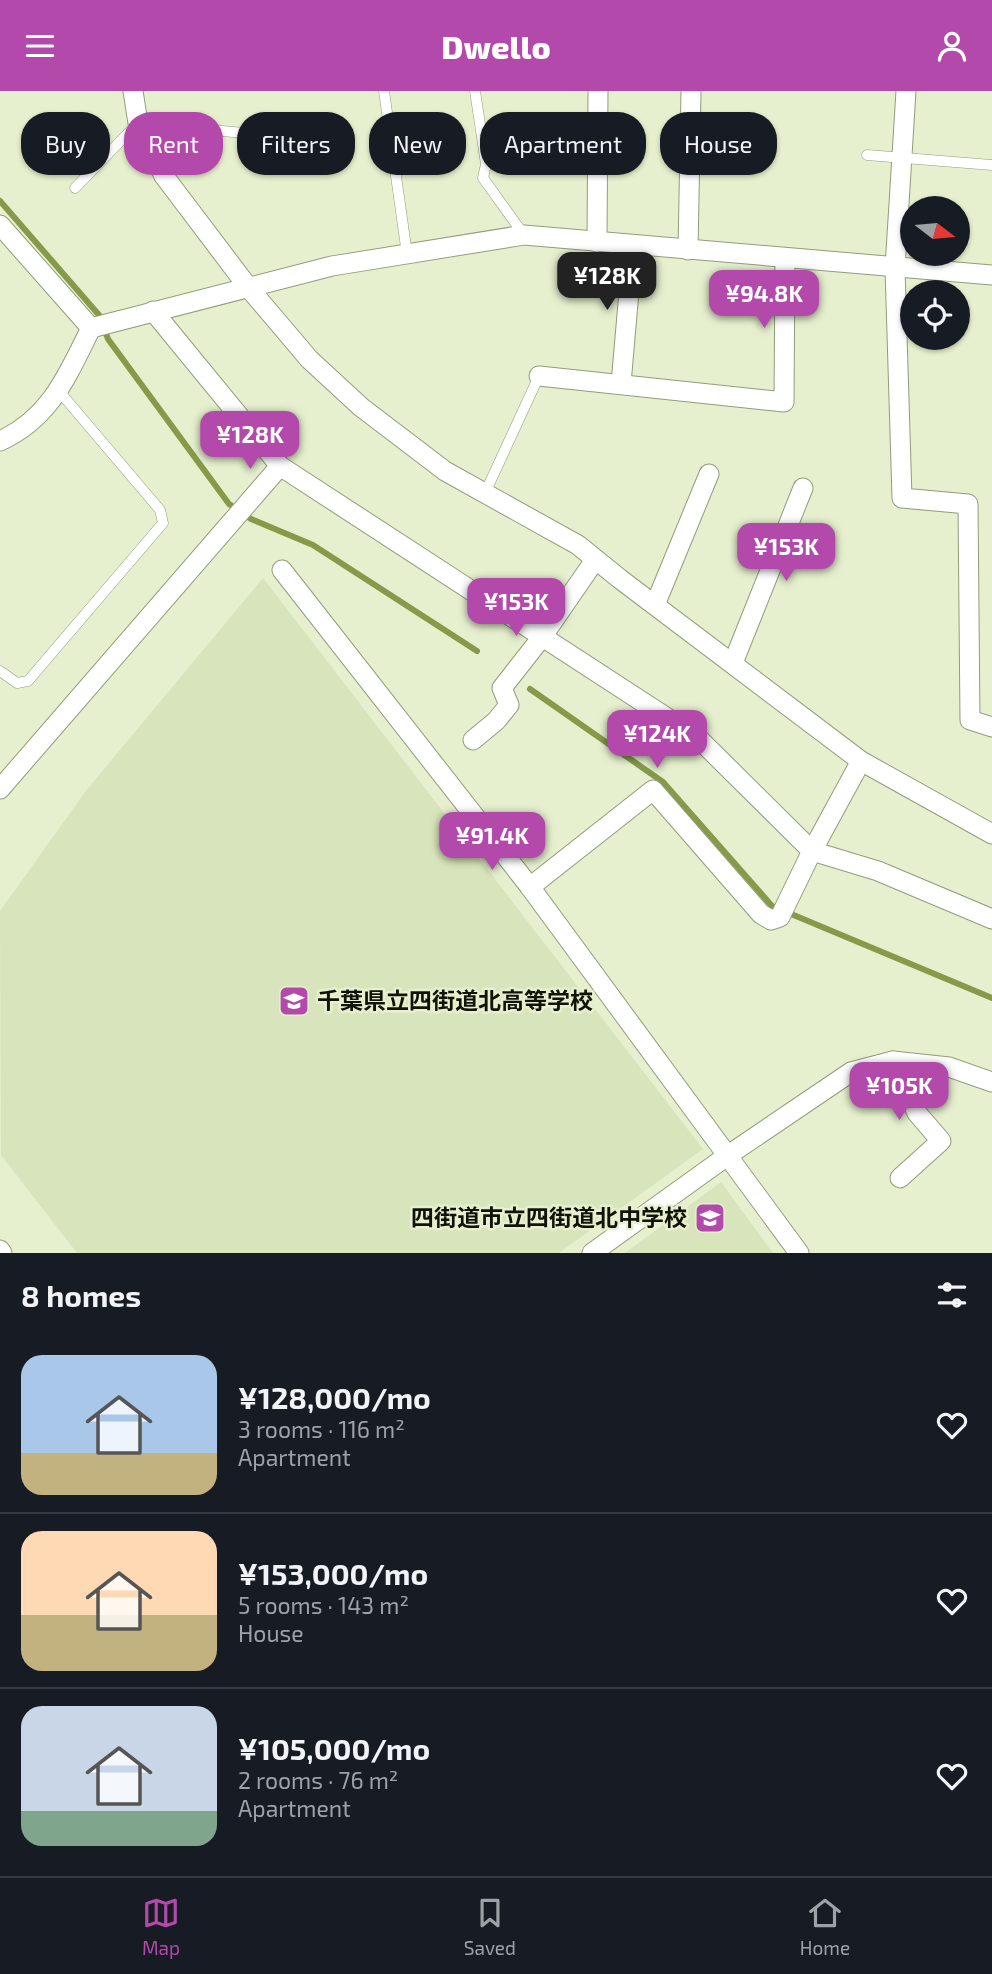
<!DOCTYPE html>
<html lang="en">
<head>
<meta charset="utf-8">
<style>
	:root { --surface:#171b24; --page:#242831; --text:#f1f3f6; --muted:#9ea1a6; --line:#363941; --accent:#b349ab }
	body { margin:0; font-family:"Exo 2","Noto Sans JP",sans-serif; background:var(--page); color:var(--text); height:100vh; display:flex; flex-direction:column; font-size:26px; white-space:nowrap }
	* { box-sizing:border-box; margin:0 }
	p { font-size:23px; color:var(--muted) }
	.icon { flex:none; width:38px; height:38px; fill:none; stroke:currentColor; stroke-width:2; stroke-linecap:round; stroke-linejoin:round }
	.map { position:relative; height:1162px; overflow:hidden }
	.details { display:flex; flex-direction:column; background:var(--surface); flex:1 }
	.details>* { flex:none }
	.top-card { position:absolute; left:21px; top:21px; width:950px; height:63px; display:flex; gap:14px }
	.needle { width:46px; rotate:106deg }
	.buttons { position:absolute; left:900px; top:105px; display:grid; gap:14px }
	.buttons a { display:grid; place-items:center; width:70px; height:70px; border-radius:50%; background:var(--surface); box-shadow:0 2px 5px #0004; font-size:35px }
	.price { position:absolute; translate:-50% -60px; padding:0 16px; border-radius:14px; background:var(--accent); color:#fff; font-size:23px; line-height:46px; filter:drop-shadow(0 2px 4px #0008) }
	.price::after { content:''; position:absolute; left:50%; top:42px; width:21px; height:16px; margin-left:-10px; background:inherit; clip-path:polygon(0 0,100% 0,50% 100%) }
	.price.active { background:#222; color:#fff }
	ul { padding:0; list-style:none }
	li { display:flex; align-items:center; gap:21px; height:175px; padding:0 21px }
	li+li { border-top:2px solid var(--line) }
	li span { display:grid; place-items:center; flex:none; width:196px; height:140px; border-radius:21px; color:#555 }
	li>.icon { margin-inline-start:auto }
	span .icon { width:84px; height:84px; fill:#fffc; stroke-width:1 }
	li b { font-size:30px }
	h2 { display:flex; justify-content:space-between; align-items:center; height:84px; padding:0 21px; font-size:30px }
	.chip { padding:0 24px; border-radius:28px; background:var(--surface); box-shadow:0 2px 5px #0004; font-size:24px; line-height:63px }
	.chip.active { background:var(--accent); color:#fff }
	header { display:flex; justify-content:space-between; align-items:center; height:91px; padding:0 21px; background:var(--accent); color:#fff; font-size:32px; font-weight:800 }
	.tab-bar { display:flex; justify-content:space-around; align-items:center; height:98px; border-top:2px solid var(--line); background:var(--surface); font-size:19px; color:var(--muted) }
	.tab-bar a { display:grid; justify-items:center; gap:4px }
	.tab-bar .active { color:var(--accent) }
	.map>svg:first-child { display:block }
	.built { fill:#d8e4bb }
	.lines { fill:none; stroke-linecap:round; stroke-linejoin:round }
	.stream { stroke:#879a49; stroke-width:6 }
	.lane-casing { stroke:#929c7b; stroke-width:11 }
	.street-casing { stroke:#929c7b; stroke-width:21 }
	.lane { stroke:#fff; stroke-width:10 }
	.street { stroke:#fff; stroke-width:19 }
	.labels { text-anchor:middle; stroke-width:5; stroke-linejoin:round; paint-order:stroke }
	.poi-label { font-size:23px; font-weight:bold; fill:#101308; stroke:#e6f0ce; text-anchor:start }
</style>
</head>
<body>
<header><svg class="icon" aria-label="menu" viewBox="0 0 24 24"><path d="M4 6h16M4 12h16M4 18h16"/></svg>Dwello<svg class="icon" aria-label="person" viewBox="0 0 24 24"><circle cx="12" cy="8" r="4"/><path d="M4 21q1-7 8-7t8 7"/></svg></header>
<div class="map">
<svg width="992" height="1162" viewBox="0 0 992 1162">
	<rect width="100%" height="100%" fill="#e6f0ce"/>
	<g class="built">
		<polygon points="263,487 703,1058 559,1162 77,1162 1,1064 0,820 85,701"/>
		<polygon points="721,1091 773,1162 625,1162"/>
	</g>
	<g class="lines">
		<g class="stream">
			<polyline points="0,110 99,224 108,248 229,413 251,428 313,454 477,560"/>
			<polyline points="530,598 663,691 772,815 992,907"/>
		</g>
		<g class="lane-casing">
			<g id="lane">
				<polyline points="384,0 407,163"/>
				<polyline points="475,0 486,73 483,87 524,144"/>
				<polyline points="867,64 992,74"/>
				<polyline points="75,97 138,32 254,43"/>
				<polyline points="485,402 539,285"/>
				<polyline points="0,580 17,592 28,590 163,432 160,419 59,300"/>
			</g>
		</g>
		<g class="street-casing">
			<g id="street">
				<polyline points="133,0 138,32 164,85 248,196 309,268 361,316 445,380 578,454 620,488 861,670 992,743"/>
				<polyline points="906,0 895,177 902,407 968,413 970,629 992,636"/>
				<polyline points="0,134 91,237"/>
				<polyline points="597,151 598,0"/>
				<polyline points="688,159 691,0"/>
				<polyline points="153,220 280,375 698,647 812,760 878,780 992,828"/>
				<polyline points="539,285 784,311 785,167"/>
				<polyline points="621,293 633,154"/>
				<path d="M0,350C51,327 68,283 91,237L332,175L524,144L992,184"/>
				<polyline points="282,479 530,796 799,1162"/>
				<polyline points="655,514 709,383"/>
				<polyline points="733,572 803,397"/>
				<polyline points="473,649 496,630 509,614 502,597 542,546 595,469"/>
				<polyline points="0,698 280,375"/>
				<polyline points="530,796 653,699 761,823 771,829 780,826 812,760 861,670"/>
				<polyline points="893,970 917,1022 941,1050 900,1087"/>
				<polyline points="0,1159 2,1162"/>
				<polyline points="592,1162 727,1065 851,981 893,970 949,976 992,991"/>
			</g>
		</g>
		<use href="#lane" class="lane"/>
		<use href="#street" class="street"/>
	</g>
	<defs>
		<g id="school-square" transform="scale(1.575)"><rect x="-9" y="-9" width="18" height="18" rx="4" fill="#b349ab" stroke="#e6f0ce"/><path d="M0-5L7-2L0 1L-7-2ZM-4 1L0 2.5L4 1V4Q0 6-4 4Z" fill="#fff"/></g>
	</defs>
	<g fill-rule="evenodd">
		<use href="#school-square" x="294" y="910"/>
		<use href="#school-square" x="710" y="1127"/>
	</g>
	<g class="labels">
		<g class="poi-label">
			<text x="317" y="918">千葉県立四街道北高等学校</text>
			<text x="687" y="1135" text-anchor="end">四街道市立四街道北中学校</text>
		</g>
	</g>
</svg>
<div class="buttons">
<a><svg class="needle" viewBox="-14 -14 28 28"><path d="M0-13l5 13h-10z" fill="#e53935"/><path d="M0 13l5-13h-10z" fill="#9ea1a6"/></svg></a>
<a><svg class="icon" aria-label="locate" viewBox="0 0 24 24"><circle cx="12" cy="12" r="6"/><path d="M12 2v4M12 18v4M2 12h4M18 12h4"/></svg></a>
</div>
<b class="price active" style="left:607px;top:221px">¥128K</b>
<b class="price" style="left:764px;top:239px">¥94.8K</b>
<b class="price" style="left:250px;top:380px">¥128K</b>
<b class="price" style="left:786px;top:492px">¥153K</b>
<b class="price" style="left:516px;top:547px">¥153K</b>
<b class="price" style="left:657px;top:679px">¥124K</b>
<b class="price" style="left:492px;top:781px">¥91.4K</b>
<b class="price" style="left:899px;top:1031px">¥105K</b>
<div class="top-card">
<a class="chip">Buy</a>
<a class="chip active">Rent</a>
<a class="chip">Filters</a>
<a class="chip">New</a>
<a class="chip">Apartment</a>
<a class="chip">House</a>
</div>
</div>
<section class="details">
<h2>8 homes<svg class="icon" aria-label="filters" viewBox="0 0 24 24"><path d="M4 7h16M4 17h16"/><circle cx="9" cy="7" r="2"/><circle cx="15" cy="17" r="2"/></svg></h2>
<ul>
<li><span style="background:linear-gradient(#a9c7e8 70%,#c2b280 0)"><svg class="icon" aria-label="home" viewBox="0 0 24 24"><path d="M3 11l9-7 9 7M6 9v11h12V9"/></svg></span><div><b>¥128,000/mo</b><p>3 rooms · 116 m²</p><p>Apartment</p></div><svg class="icon" aria-label="heart" viewBox="0 0 24 24"><path d="M12 20l-8-8c-3-5 5-10 8-4 3-6 11-1 8 4z"/></svg></li>
<li><span style="background:linear-gradient(#ffd9b3 60%,#c2b280 0)"><svg class="icon" aria-label="home" viewBox="0 0 24 24"><path d="M3 11l9-7 9 7M6 9v11h12V9"/></svg></span><div><b>¥153,000/mo</b><p>5 rooms · 143 m²</p><p>House</p></div><svg class="icon" aria-label="heart" viewBox="0 0 24 24"><path d="M12 20l-8-8c-3-5 5-10 8-4 3-6 11-1 8 4z"/></svg></li>
<li><span style="background:linear-gradient(#c9d6e8 75%,#7fa58c 0)"><svg class="icon" aria-label="home" viewBox="0 0 24 24"><path d="M3 11l9-7 9 7M6 9v11h12V9"/></svg></span><div><b>¥105,000/mo</b><p>2 rooms · 76 m²</p><p>Apartment</p></div><svg class="icon" aria-label="heart" viewBox="0 0 24 24"><path d="M12 20l-8-8c-3-5 5-10 8-4 3-6 11-1 8 4z"/></svg></li>
</ul>
</section>
<nav class="tab-bar">
<a class="active"><svg class="icon" aria-label="map" viewBox="0 0 24 24"><path d="M3 6l6-2 6 2 6-2v14l-6 2-6-2-6 2zM9 4v14M15 6v14"/></svg>Map</a>
<a><svg class="icon" aria-label="saved" viewBox="0 0 24 24"><path d="M7 4h10v16l-5-4-5 4z"/></svg>Saved</a>
<a><svg class="icon" aria-label="home" viewBox="0 0 24 24"><path d="M3 11l9-7 9 7M6 9v11h12V9"/></svg>Home</a>
</nav>
</body>
</html>
